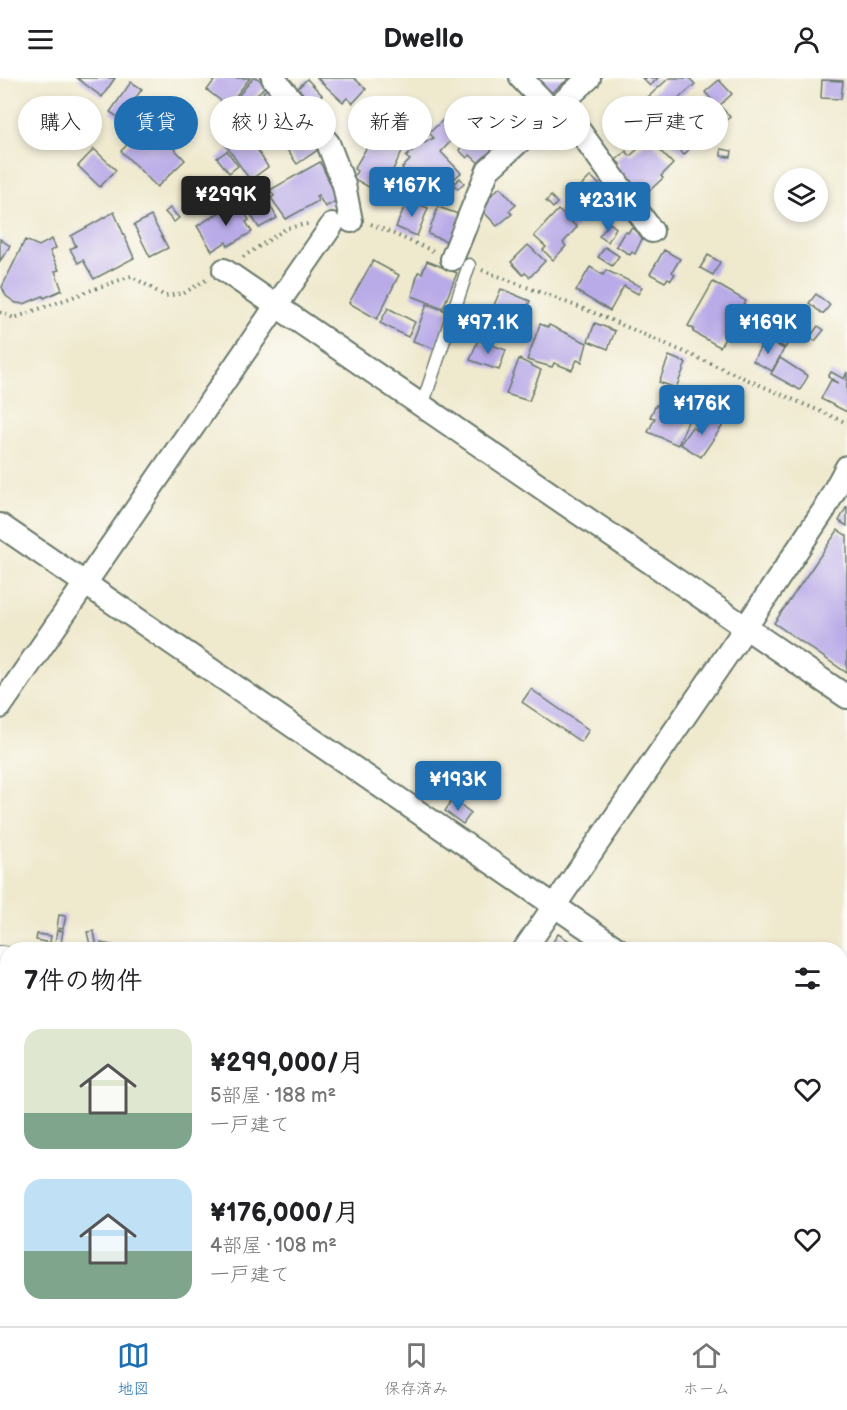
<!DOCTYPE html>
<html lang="ja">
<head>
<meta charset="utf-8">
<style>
	:root { --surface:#fff; --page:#f6f6f6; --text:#202124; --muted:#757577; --line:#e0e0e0; --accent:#1f6fb2 }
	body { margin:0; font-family:"Balsamiq Sans","Klee One",sans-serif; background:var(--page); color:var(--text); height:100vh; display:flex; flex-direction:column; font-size:22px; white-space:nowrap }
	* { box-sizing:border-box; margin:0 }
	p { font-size:20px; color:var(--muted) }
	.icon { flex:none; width:33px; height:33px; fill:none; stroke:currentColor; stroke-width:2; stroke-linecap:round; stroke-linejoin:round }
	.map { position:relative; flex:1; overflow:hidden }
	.panel { position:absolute; left:0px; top:864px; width:848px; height:384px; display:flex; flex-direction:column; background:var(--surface); border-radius:24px 24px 0 0; box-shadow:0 3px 9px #0003 }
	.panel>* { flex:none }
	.guide { position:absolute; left:18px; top:18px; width:812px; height:54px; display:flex; gap:12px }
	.fabs { position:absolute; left:774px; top:90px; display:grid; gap:12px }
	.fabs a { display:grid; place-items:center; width:54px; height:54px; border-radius:50%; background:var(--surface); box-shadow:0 3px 9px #0003; font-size:30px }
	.price { position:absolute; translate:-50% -51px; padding:0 14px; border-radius:6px; background:var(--accent); color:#fff; font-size:20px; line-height:39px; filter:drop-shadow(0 2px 3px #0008) }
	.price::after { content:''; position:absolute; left:50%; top:36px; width:18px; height:14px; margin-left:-9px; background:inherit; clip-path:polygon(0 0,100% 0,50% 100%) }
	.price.active { background:#222; color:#fff }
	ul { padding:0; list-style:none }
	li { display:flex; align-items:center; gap:18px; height:150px; padding:0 24px }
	li span { display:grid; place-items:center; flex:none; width:168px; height:120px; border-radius:18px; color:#555 }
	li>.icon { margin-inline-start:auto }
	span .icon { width:72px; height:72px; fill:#fffc; stroke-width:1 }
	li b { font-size:26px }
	h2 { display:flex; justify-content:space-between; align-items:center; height:72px; padding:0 24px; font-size:26px }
	.pill { padding:0 21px; border-radius:27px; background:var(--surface); box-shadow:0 3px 9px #0003; font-size:21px; line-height:54px }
	.pill.active { background:var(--accent); color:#fff }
	header { display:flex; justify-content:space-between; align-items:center; height:78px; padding:0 24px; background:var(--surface); font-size:27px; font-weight:800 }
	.tab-bar { display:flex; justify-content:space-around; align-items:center; height:84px; border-top:2px solid var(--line); background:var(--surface); font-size:16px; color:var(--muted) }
	.tab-bar a { display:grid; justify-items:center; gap:3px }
	.tab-bar .active { color:var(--accent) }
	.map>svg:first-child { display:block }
	.green { fill:#97d48a; stroke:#5b885f; stroke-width:1.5 }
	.building { fill:#b9abe7 }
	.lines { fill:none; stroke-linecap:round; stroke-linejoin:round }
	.lane-casing { stroke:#68796a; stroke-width:15 }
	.street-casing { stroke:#68796a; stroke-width:26 }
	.secondary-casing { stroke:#68796a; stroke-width:34 }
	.primary-casing { stroke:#68796a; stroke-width:36 }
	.path { stroke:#68796a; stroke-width:4; stroke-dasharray:1.5 4.5; stroke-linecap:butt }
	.lane { stroke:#fff; stroke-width:12 }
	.street { stroke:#fff; stroke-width:22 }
	.secondary { stroke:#fff; stroke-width:32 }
	.primary { stroke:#fff; stroke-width:33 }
	.primary-bridge-casing { stroke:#68796a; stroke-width:36; stroke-linecap:butt }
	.primary-bridge { stroke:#fff; stroke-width:33 }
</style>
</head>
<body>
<header><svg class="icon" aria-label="menu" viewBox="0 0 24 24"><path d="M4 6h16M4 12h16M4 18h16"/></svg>Dwello<svg class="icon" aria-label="person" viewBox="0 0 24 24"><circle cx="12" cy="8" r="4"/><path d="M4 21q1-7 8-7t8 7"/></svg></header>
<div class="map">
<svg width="847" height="1248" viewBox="0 0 847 1248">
	<rect width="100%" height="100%" fill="#fdfcf7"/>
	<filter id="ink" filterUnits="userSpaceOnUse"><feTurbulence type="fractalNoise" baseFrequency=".0167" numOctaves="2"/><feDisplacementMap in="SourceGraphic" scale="12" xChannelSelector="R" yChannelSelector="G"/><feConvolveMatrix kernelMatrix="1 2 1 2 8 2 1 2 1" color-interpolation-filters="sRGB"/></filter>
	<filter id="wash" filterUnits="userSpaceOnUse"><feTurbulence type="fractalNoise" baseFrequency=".008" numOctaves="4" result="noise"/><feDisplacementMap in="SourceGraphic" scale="24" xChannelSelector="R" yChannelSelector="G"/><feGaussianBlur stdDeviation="1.35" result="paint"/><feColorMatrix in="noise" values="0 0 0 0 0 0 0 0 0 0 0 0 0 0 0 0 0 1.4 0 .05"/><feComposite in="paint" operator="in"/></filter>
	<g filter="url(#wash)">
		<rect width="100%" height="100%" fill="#efe9ce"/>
		<polygon class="green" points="687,1241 687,1240 773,1241 771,1248 682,1248"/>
		<g id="blocks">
			<g class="building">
				<polygon points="77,0 115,0 102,19"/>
				<polygon points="216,0 250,0 228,28 207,12"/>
				<polygon points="253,0 257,0 266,7 235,41 226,33"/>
				<polygon points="317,0 354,0 366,11 353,25 347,20 343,24"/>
				<polygon points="533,0 570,0 547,18"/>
				<polygon points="642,0 658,0 650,8"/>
				<polygon points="669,0 689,0 695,6 662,35 648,19"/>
				<polygon points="307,1 322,17 312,26 298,10"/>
				<polygon points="719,2 732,16 718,29 705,14"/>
				<polygon points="822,2 843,3 841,21 821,20"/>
				<polygon points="131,4 142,11 121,41 110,34"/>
				<polygon points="271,8 279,17 272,24 263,14"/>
				<polygon points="270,23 275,29 264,39 259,33"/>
				<polygon points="408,27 416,34 411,41 402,34"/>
				<polygon points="721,29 730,39 716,52 706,42"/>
				<polygon points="679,34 688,43 692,39 705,54 684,77 659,53"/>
				<polygon points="390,37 406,46 401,54 385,45"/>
				<polygon points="446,39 460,53 441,74 461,95 434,117 417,99 414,102 402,90 410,82 406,79 422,63 424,65 434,60 429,55"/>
				<polygon points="149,45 185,82 157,109 121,73"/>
				<polygon points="381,45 408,61 381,116 353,100 357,93 354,91"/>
				<polygon points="307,53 319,71 297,86 285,69"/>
				<polygon points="475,54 495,72 481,87 470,77 467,80 459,72"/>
				<polygon points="247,55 268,89 250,102 227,69"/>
				<polygon points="649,61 673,86 661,98 663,100 646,116 644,112 637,118 615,93 621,87 616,82 626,73 630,78"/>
				<polygon points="94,71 116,92 100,109 78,88"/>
				<polygon points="721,71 732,73 731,79 721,78"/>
				<polygon points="227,73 238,88 229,95 217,80"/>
				<polygon points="320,84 338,122 325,129 318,117 316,118 318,123 286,141 271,120 274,118 270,112"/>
				<polygon points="591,98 611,119 595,135 592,132 583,140 566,123"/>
				<polygon points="460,100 464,105 458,111 453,106"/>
				<polygon points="500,109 516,127 509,133 512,136 497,148 481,131 483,125"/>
				<polygon points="264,116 277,140 259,150 245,127"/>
				<polygon points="551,118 557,125 553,130 546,123"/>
				<polygon points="407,122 428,130 417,158 396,149"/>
				<polygon points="238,123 249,142 246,144 252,154 228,168 226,164 212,173 197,148"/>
				<polygon points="438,129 461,137 451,165 428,156"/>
				<polygon points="170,130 179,140 174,144 165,134"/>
				<polygon points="558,132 577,149 563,165 566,168 553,182 543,172 546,169 534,158"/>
				<polygon points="114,134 134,180 94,201 83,182 78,185 70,171 76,168 71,158"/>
				<polygon points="151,138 168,170 150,179 134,147"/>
				<polygon points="610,145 616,150 608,164 599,158"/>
				<polygon points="631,150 644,157 635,176 632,174 630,177 616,168 625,153 628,155"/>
				<polygon points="0,161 10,168 0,183"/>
				<polygon points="52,161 56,170 50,173 59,192 55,193 62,212 44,220 43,218 24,226 16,225 6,218 2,209 25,162 39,168"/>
				<polygon points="528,167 545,183 530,199 525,195 523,197 511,184"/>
				<polygon points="605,169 619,178 612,188 598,179"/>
				<polygon points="664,172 680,181 672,194 675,196 671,202 668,200 665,204 650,196"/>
				<polygon points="708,177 720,184 713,197 700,190"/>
				<polygon points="373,183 399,197 377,241 349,225"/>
				<polygon points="427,183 457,195 443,230 412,218 418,194 422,195"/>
				<polygon points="590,189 603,197 606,192 642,209 638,216 624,208 610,233 576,213"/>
				<polygon points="713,204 746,223 720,269 693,254 694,251 688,248"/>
				<polygon points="501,211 530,223 523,239 494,227"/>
				<polygon points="816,216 830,227 823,236 809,225"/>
				<polygon points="427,226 449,234 435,271 413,263"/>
				<polygon points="388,230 415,244 408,259 380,245"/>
				<polygon points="595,245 615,253 608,271 588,263"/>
				<polygon points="540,246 548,249 549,247 587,265 582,284 577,282 572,292 554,285 552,289 527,282"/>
				<polygon points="818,248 824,252 815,263 810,259"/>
				<polygon points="776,257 788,265 785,270 773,263"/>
				<polygon points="765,260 784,271 772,293 753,283"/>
				<polygon points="478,262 506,272 499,292 470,282"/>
				<polygon points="669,278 686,285 676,310 659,304"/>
				<polygon points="780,280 808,298 800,312 771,296"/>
				<polygon points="519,281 541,292 529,323 506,316"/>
				<polygon points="831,294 844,301 847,294 847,334 821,321 831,302 838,305 828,299"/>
				<polygon points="668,309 697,322 678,367 648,354 655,340 650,339 656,327 660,328"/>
				<polygon points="708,336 723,347 701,379 680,366 692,349 697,353"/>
				<polygon points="847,428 847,448 839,443"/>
				<polygon points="838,452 847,458 847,595 774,545"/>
				<polygon points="531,611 589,652 581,664 522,624"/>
				<polygon points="453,721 471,735 463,746 445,733"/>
				<polygon points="59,837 66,838 63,851 57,850"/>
				<polygon points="57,852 63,853 61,866 55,865"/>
				<polygon points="94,853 97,870 91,871 87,854"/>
				<polygon points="37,856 51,858 50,865 36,862"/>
				<polygon points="558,856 573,865 568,872 558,872 551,867"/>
				<polygon points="101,865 117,868 117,872 100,872"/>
				<polygon points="0,1051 8,1054 8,1070 0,1088"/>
			</g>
		</g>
	</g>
	<g filter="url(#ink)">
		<use href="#blocks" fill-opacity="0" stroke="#68796a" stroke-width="1.5"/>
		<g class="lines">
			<g class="lane-casing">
				<polyline id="lane" points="422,328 469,187"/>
			</g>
			<g class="street-casing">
				<g id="street">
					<polyline points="273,0 328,65 344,107 351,143"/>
					<polyline points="521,0 552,33"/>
					<polyline points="560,26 652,153"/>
					<polyline points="452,181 488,92 589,0"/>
					<polyline points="224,192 847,619"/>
					<polyline points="0,447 619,872"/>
					<polyline points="0,629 332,147"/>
					<polyline points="524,872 746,549 824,432 847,389"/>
					<polyline points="628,1248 634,1240"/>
				</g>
			</g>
			<g class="secondary-casing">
				<g id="secondary">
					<polyline points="0,884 8,885"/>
					<polyline points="0,909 8,910"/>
					<polyline points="0,938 8,939"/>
					<polyline points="72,1248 74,1240"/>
				</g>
			</g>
			<g class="primary-casing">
				<g id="primary">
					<polyline points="790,1248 792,1240"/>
					<polyline points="824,1248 826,1240"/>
				</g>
			</g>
			<g class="path">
				<polyline points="371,146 433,173"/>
				<polyline points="243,179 287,150 308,146"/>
				<polyline points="482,192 597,236 847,345"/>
				<polyline points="0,234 14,240 131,198 165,218 184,215 206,202"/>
				<polyline points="675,1248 681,1240"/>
			</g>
			<use href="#lane" class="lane"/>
			<use href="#street" class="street"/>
			<use href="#secondary" class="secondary"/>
			<use href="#primary" class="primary"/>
			<g class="primary-bridge-casing">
				<g id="primary-bridge">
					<polyline points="840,1062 847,1031"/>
					<polyline points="840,1185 847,1158"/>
				</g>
			</g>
			<use href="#primary-bridge" class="primary-bridge"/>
		</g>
	</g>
</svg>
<div class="fabs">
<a><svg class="icon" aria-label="layers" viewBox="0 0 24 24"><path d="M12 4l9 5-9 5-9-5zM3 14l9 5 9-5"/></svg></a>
</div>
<b class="price" style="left:412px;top:140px">¥167K</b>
<b class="price active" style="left:226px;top:149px">¥299K</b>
<b class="price" style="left:608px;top:155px">¥231K</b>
<b class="price" style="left:488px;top:277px">¥97.1K</b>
<b class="price" style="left:768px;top:277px">¥169K</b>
<b class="price" style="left:702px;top:358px">¥176K</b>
<b class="price" style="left:458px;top:734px">¥193K</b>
<div class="guide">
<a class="pill">購入</a>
<a class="pill active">賃貸</a>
<a class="pill">絞り込み</a>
<a class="pill">新着</a>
<a class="pill">マンション</a>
<a class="pill">一戸建て</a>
</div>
<section class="panel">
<h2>7件の物件<svg class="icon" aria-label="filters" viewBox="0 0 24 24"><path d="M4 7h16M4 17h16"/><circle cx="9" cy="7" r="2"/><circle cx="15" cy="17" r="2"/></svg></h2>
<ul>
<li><span style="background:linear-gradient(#dfe7d0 70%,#7fa58c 0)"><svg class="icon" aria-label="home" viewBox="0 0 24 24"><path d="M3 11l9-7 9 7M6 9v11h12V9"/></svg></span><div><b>¥299,000/月</b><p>5部屋 · 188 m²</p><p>一戸建て</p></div><svg class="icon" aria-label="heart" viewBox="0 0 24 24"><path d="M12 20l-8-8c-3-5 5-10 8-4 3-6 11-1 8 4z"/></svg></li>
<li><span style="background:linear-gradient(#bfe0f5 60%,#7fa58c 0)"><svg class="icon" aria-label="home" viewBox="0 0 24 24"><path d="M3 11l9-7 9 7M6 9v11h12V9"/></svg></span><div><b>¥176,000/月</b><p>4部屋 · 108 m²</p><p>一戸建て</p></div><svg class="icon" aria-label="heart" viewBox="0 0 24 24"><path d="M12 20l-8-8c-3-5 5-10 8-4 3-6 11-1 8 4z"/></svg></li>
</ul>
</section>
</div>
<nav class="tab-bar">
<a class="active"><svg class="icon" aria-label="map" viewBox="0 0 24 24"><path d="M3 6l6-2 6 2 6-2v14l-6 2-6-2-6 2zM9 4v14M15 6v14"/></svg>地図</a>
<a><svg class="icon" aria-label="saved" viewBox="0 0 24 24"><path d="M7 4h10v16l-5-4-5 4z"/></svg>保存済み</a>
<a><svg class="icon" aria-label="home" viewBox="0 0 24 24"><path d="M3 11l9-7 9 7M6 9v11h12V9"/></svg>ホーム</a>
</nav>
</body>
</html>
